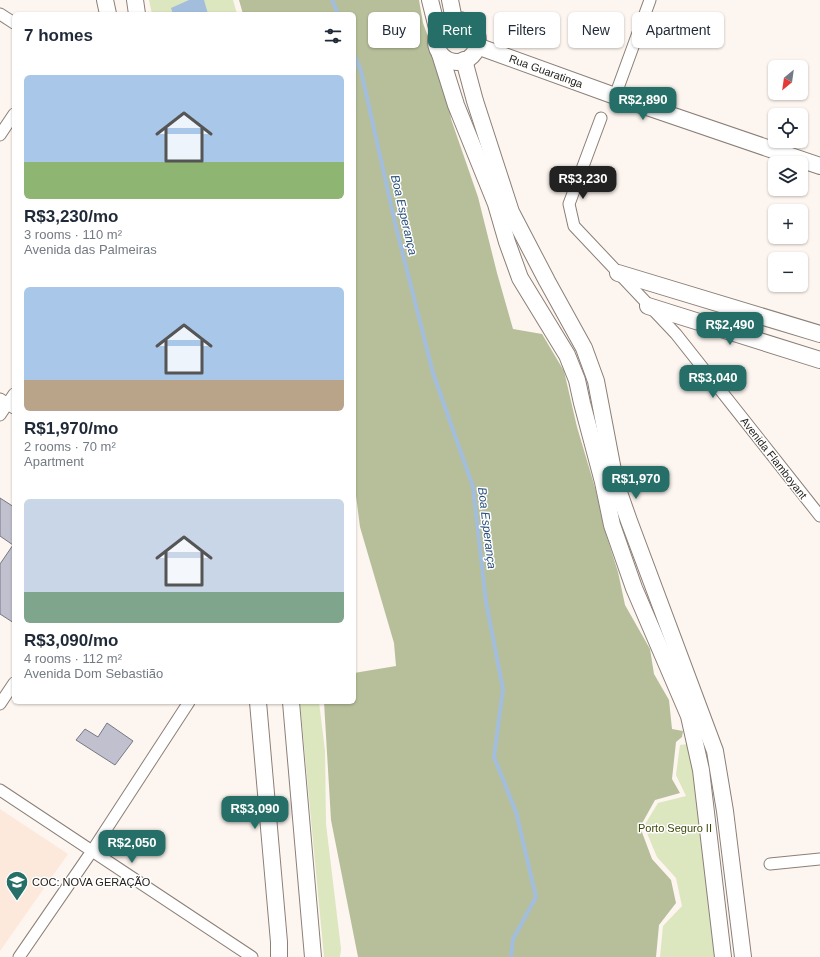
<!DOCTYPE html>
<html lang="en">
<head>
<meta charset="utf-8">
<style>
	:root { --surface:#fff; --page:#f2f2f3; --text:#1f2937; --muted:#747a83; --accent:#256f68 }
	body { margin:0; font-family:Helvetica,sans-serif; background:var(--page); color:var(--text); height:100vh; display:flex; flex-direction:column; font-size:15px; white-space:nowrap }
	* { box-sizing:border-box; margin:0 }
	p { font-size:13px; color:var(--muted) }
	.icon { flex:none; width:22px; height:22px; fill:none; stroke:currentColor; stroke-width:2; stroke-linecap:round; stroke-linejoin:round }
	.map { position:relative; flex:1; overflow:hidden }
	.sheet { position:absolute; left:12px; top:12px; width:344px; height:692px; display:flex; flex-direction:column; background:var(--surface); border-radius:6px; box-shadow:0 1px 3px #0004 }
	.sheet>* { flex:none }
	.guide { position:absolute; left:368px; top:12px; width:380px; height:36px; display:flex; gap:8px }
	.needle { width:26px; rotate:209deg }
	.buttons { position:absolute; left:768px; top:60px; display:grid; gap:8px }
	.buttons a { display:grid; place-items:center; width:40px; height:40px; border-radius:6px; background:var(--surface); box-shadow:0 1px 3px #0004; font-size:20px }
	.price { position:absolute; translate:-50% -34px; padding:0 9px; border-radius:8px; background:var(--accent); color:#fff; font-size:13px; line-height:26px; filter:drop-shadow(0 1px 2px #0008) }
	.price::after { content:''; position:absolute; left:50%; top:24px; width:12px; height:9px; margin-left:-6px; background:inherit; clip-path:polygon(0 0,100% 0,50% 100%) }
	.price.selected { background:#222; color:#fff }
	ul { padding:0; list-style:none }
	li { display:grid; align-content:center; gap:8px; height:212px; padding:0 12px }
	li span { display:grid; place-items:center; height:124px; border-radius:6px; color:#555 }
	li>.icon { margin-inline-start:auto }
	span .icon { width:72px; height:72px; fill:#fffc; stroke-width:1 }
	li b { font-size:17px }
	h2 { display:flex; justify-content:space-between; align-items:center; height:48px; padding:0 12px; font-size:17px }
	.chip { padding:0 14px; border-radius:6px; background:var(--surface); box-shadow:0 1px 3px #0004; font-size:14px; line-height:36px }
	.chip.selected { background:var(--accent); color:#fff }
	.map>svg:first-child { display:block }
	.built { fill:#fde9db }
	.green { fill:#dce6bf }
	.forest { fill:#b6bf99 }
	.water { fill:#a3bedd }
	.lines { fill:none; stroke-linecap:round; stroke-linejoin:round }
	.stream { stroke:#a3bedd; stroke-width:4 }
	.building { fill:#c0c0ce; stroke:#777884 }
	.street-casing { stroke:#8b7f77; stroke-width:13 }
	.secondary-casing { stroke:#8b7f77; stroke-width:18 }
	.street { stroke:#fff; stroke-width:11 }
	.secondary { stroke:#fff; stroke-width:16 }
	.labels { text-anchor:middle; stroke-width:3; stroke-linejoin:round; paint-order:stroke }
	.street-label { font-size:11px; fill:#25211d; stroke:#fff }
	.park-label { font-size:11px; fill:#3c4605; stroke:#fff }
	.poi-label { font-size:11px; fill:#25211d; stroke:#fff; text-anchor:start }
	.water-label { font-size:12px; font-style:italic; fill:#2a517c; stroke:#fff }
</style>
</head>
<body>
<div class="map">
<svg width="820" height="957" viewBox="0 0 820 957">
	<rect width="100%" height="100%" fill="#fdf5ef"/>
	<polygon class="built" points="0,809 68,854 0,951"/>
	<g class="green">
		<polygon points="149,0 233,0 237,14 152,14"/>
		<polygon points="300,702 319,702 325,751 326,824 341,949 340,957 324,957"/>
		<polygon points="693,741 719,957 660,957 663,926 682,906 676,878 657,857 644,826 658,803 686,796 676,775 680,745 689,744"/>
	</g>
	<polygon class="forest" points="239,0 419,0 423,23 447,89 451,119 478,197 497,273 513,329 542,334 564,371 577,427 596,491 604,528 618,572 625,605 650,649 654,674 669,700 672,729 683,731 682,737 676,742 672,779 680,793 655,800 640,827 652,859 671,880 676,903 659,925 656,957 358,957 331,820 324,702 354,702 354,673 396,666 394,643 360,527 354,480 354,14 243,14"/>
	<polygon class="water" points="189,0 204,0 208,14 173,14 171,8"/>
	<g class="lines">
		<g class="stream">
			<polyline points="332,0 338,14"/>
			<polyline points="354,55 361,71 396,227 433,373 473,487 486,602 503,689 494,757 516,812 536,897 513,939 511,957"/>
		</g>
	</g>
	<g class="building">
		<polygon points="0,498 14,507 14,623 0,614 0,564 13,545 0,536"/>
		<polygon points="107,723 133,741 115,765 76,740 85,729 98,737"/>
	</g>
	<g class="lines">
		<g class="street-casing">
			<g id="street">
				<polyline points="0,14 14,23"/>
				<polyline points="615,96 650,0"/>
				<polyline points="601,118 569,204 574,226 676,334 820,516"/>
				<polyline points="0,135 14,114"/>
				<polyline points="0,399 14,408"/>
				<polyline points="0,415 14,394"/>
				<polyline points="0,704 14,683"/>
				<polyline points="0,790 252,957"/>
				<polyline points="770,864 820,859"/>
				<polyline points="19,957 92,851 189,702"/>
			</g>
		</g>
		<g class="secondary-casing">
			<g id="secondary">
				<polyline points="105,0 108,14"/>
				<polyline points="135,0 137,14"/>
				<polyline points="430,0 438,32"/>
				<polyline points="450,0 454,20"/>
				<circle cx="457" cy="41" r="21"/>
				<polyline points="477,46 615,96 820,166"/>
				<polyline points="440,54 456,105 496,204 507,242 520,278 567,355 577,380 582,403 603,482 612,525 634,588 689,716 701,770 723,957"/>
				<polyline points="464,60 475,101 511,212 547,281 584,348 596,381 615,481 629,521 715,751 725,811 743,957"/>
				<polyline points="618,273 820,334"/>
				<polyline points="648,306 820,360"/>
				<polyline points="258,702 279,942 279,957"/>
				<polyline points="291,702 313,957"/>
			</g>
		</g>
		<use href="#street" class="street"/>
		<use href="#secondary" class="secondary"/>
	</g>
	<defs>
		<g id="school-pin" transform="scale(1.15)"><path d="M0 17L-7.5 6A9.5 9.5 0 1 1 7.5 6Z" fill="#256f68" stroke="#fff"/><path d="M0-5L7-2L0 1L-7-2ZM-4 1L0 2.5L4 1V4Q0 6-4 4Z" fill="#fff"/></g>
	</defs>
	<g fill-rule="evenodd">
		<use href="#school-pin" x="17" y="882"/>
	</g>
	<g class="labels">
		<g class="street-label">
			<text transform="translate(546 71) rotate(20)" y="4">Rua Guaratinga</text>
			<text transform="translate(774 458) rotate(52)" y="4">Avenida Flamboyant</text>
		</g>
		<g class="park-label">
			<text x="675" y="832">Porto Seguro II</text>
		</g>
		<g class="poi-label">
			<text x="32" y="886">COC: NOVA GERAÇÃO</text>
		</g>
		<g class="water-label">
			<text transform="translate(404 215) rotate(77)" y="4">Boa Esperança</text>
			<text transform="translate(487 528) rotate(83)" y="4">Boa Esperança</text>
		</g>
	</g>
</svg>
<div class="buttons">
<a><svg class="needle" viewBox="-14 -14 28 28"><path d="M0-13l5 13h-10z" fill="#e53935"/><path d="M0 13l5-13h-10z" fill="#747a83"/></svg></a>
<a><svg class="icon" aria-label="locate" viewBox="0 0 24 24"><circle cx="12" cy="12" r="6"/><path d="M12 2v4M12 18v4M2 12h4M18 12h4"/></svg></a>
<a><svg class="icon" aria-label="layers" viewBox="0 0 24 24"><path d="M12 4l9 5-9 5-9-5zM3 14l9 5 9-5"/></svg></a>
<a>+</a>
<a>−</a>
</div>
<b class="price" style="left:643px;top:121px">R$2,890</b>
<b class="price selected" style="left:583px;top:200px">R$3,230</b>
<b class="price" style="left:730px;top:346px">R$2,490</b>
<b class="price" style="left:713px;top:399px">R$3,040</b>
<b class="price" style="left:636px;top:500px">R$1,970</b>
<b class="price" style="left:255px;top:830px">R$3,090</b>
<b class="price" style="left:132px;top:864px">R$2,050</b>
<div class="guide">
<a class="chip">Buy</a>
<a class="chip selected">Rent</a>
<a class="chip">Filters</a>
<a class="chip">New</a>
<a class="chip">Apartment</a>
</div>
<section class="sheet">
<h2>7 homes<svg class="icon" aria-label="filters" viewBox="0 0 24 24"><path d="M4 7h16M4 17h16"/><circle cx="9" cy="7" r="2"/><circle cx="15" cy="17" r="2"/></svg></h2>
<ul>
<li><span style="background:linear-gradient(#a9c7e8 70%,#8fb573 0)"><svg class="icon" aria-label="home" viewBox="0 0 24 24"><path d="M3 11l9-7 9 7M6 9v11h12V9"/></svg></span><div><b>R$3,230/mo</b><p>3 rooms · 110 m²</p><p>Avenida das Palmeiras</p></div></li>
<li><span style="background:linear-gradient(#a9c7e8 75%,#b9a48a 0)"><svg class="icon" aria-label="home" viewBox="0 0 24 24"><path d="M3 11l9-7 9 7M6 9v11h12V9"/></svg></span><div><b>R$1,970/mo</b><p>2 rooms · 70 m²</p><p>Apartment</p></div></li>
<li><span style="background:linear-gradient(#c9d6e8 75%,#7fa58c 0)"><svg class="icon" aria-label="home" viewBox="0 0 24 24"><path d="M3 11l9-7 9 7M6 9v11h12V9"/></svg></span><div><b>R$3,090/mo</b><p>4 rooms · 112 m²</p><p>Avenida Dom Sebastião</p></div></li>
</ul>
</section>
</div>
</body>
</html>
